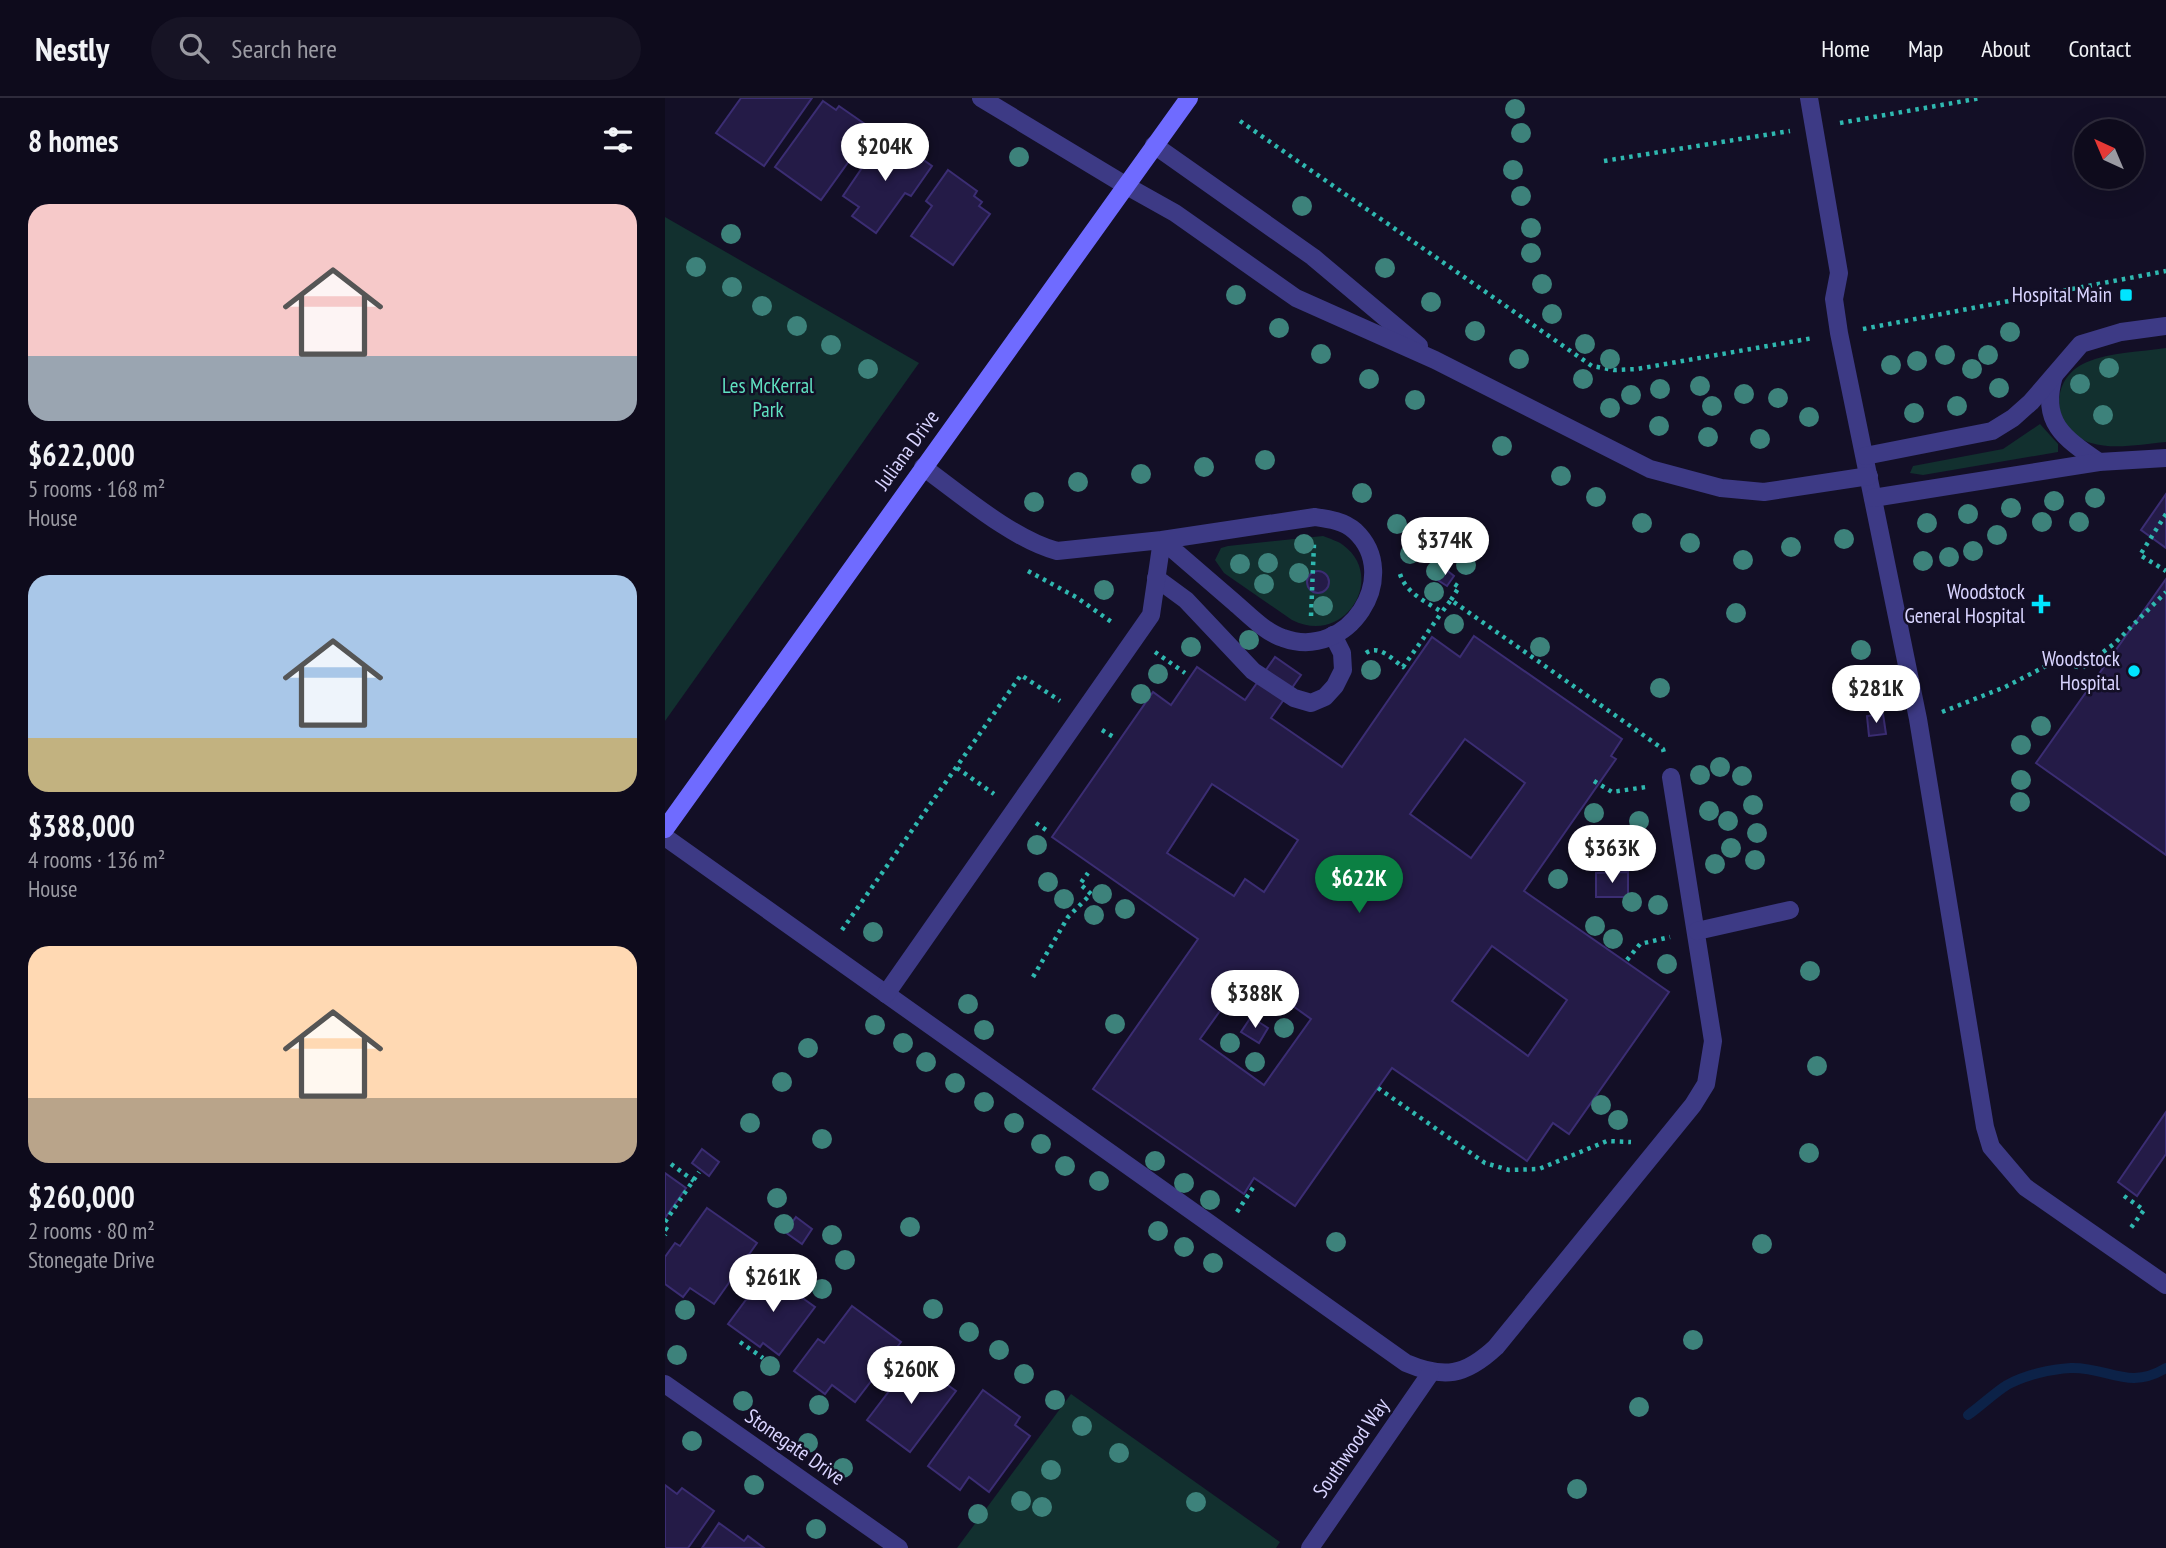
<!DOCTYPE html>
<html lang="en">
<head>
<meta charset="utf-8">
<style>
	:root { --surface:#0e0b1c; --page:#171425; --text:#f1f3f6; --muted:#9b9ba3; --line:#2e2b3b; --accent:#0b8043 }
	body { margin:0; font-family:"PT Sans Narrow",sans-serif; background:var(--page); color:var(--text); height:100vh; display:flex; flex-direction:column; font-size:26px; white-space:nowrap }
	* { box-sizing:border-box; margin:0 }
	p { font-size:23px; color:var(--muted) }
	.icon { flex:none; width:38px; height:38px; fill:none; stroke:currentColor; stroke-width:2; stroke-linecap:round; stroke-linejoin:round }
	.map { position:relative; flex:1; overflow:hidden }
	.details { display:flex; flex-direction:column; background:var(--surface); width:665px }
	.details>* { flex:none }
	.needle { width:46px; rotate:316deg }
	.tools { position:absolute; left:1409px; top:21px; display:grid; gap:14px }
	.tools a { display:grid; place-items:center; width:70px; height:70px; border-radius:50%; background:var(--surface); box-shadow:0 7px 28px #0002,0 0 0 2px var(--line); font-size:35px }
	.price { position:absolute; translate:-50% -60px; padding:0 16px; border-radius:24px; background:#fff; color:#222; font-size:23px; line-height:46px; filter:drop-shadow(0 2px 4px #0008) }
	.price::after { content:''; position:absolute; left:50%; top:42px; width:21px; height:16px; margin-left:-10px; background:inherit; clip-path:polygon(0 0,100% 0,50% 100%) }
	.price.current { background:var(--accent); color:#fff }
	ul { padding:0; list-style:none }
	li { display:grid; align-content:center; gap:14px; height:371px; padding:0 28px }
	li span { display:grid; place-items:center; height:217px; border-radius:21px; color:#555 }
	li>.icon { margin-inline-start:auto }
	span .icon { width:126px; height:126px; fill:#fffc; stroke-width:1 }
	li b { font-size:30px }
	h2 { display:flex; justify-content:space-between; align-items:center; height:84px; padding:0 28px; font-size:30px }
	header { display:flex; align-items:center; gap:42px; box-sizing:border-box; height:98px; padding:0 35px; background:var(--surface); border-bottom:2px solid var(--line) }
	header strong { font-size:33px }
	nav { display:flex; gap:38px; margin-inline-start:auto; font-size:24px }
	.search { width:490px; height:63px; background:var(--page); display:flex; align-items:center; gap:18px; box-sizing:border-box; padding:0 24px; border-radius:38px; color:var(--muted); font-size:26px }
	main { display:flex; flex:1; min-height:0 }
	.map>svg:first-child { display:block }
	.green { fill:#12302f }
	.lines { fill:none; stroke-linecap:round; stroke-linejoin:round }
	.stream { stroke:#0c2248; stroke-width:10 }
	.building { fill:#241b47; stroke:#3b2d73; stroke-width:2; fill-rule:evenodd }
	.path { stroke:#2fb8b0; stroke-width:4.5; stroke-dasharray:3.5 5; stroke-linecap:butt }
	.lane { stroke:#3d3a85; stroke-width:18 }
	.street { stroke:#3d3a85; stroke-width:18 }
	.secondary { stroke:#6f6bff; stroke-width:18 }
	.tree { fill:#3d827b }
	.poi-dot { fill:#00e5ff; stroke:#130f26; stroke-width:2.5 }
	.labels { text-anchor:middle; stroke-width:5; stroke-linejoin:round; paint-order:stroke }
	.poi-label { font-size:21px; fill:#d9d4ff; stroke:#130f26; text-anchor:end }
	.park-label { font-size:21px; fill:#5fe0c0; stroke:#130f26 }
	.street-label { font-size:21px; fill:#d9d4ff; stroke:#130f26 }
</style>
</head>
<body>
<header>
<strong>Nestly</strong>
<div class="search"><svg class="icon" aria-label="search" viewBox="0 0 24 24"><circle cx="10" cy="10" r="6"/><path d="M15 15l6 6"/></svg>Search here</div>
<nav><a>Home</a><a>Map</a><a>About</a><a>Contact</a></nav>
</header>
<main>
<section class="details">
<h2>8 homes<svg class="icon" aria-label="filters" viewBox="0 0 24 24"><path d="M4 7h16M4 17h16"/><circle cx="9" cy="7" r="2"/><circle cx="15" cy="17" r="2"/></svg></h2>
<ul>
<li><span style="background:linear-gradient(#f6c9c9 70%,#9aa5b1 0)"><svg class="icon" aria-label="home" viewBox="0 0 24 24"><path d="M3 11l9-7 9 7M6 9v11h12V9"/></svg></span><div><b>$622,000</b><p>5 rooms · 168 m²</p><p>House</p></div></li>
<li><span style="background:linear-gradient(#a9c7e8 75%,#c2b280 0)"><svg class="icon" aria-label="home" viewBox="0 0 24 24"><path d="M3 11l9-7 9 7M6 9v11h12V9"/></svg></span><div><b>$388,000</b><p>4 rooms · 136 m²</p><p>House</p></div></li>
<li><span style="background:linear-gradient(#ffd9b3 70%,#b9a48a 0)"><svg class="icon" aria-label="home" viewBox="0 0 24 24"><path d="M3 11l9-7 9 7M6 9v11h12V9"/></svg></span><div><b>$260,000</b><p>2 rooms · 80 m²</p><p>Stonegate Drive</p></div></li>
</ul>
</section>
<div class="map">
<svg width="1501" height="1450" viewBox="0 0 1501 1450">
	<rect width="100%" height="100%" fill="#130f26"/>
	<g class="green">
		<polygon points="0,119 254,265 0,623"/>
		<path d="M1501,250V344C1477,346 1449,352 1426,345C1387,332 1382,281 1422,264C1445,254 1476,254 1501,250Z"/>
		<polygon points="1375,326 1393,346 1393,354 1258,377 1245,375 1248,368 1338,351"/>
		<path d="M658,438C665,441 673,443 678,447C722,479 680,549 627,522L559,475L550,462L556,450L563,448Z"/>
		<polygon points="406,1296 615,1444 611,1450 292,1450"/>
	</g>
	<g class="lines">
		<path class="stream" d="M1303,1317C1316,1308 1329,1295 1342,1287C1360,1277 1386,1271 1406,1270C1444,1269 1463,1293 1501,1270"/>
	</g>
	<g class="building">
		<polygon points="76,0 147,0 99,68 51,35"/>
		<polygon points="158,3 171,12 174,8 207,31 156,102 110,69"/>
		<polygon points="218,39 233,49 236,46 267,68 246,98 240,95 211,135 187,118 194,109 178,98"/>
		<polygon points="283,72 312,93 309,98 317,104 314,108 325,116 288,167 246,138 267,108 261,103"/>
		<polygon points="1501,396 1501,450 1476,432"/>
		<polygon points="779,470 789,478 782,488 771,481"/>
		<circle cx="653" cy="484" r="11"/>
		<polygon points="1501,481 1501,757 1371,665"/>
		<path d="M809,538L957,641L946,658L951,661L859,793L1004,894L904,1036L888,1025L862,1063L727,970L630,1108L589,1080L579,1096L428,991L533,841L387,739L488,594L506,607L532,569L580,602L610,559L636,577L606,620L677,669L767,539L795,559ZM800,641L860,685L806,760L745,716ZM547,686L633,742L599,794L580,781L569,798L502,755ZM827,848L902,902L863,958L787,903ZM582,875L646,921L599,987L535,941Z"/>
		<polygon points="1218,616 1221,636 1204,638 1202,618"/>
		<polygon points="963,774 963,799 931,799 931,775"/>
		<polygon points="586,919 603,930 594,945 576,934"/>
		<polygon points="1501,1014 1501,1056 1472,1098 1453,1084"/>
		<polygon points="37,1051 54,1064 44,1078 27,1065"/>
		<polygon points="0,1075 21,1090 0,1120"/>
		<polygon points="42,1110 92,1145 49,1206 25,1190 18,1199 0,1186 0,1159 10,1145 15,1148"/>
		<polygon points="131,1119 147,1131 137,1146 120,1134"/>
		<polygon points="113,1171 137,1189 132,1196 150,1209 114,1257 98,1245 95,1249 63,1226 86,1195 92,1200"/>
		<polygon points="187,1208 236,1244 190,1304 167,1287 160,1296 129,1273 153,1241 159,1245"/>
		<polygon points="248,1262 291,1293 245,1354 202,1322"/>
		<polygon points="318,1292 355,1319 350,1327 365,1338 324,1394 304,1379 295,1392 263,1368"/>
		<polygon points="0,1387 12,1396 17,1390 49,1413 23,1450 0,1450"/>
		<polygon points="54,1425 79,1443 83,1438 99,1450 37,1450"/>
	</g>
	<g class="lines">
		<g class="path">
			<polyline points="575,23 927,268 949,272 972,271 1148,240"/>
			<polyline points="1175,25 1316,0"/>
			<polyline points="939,63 1125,33"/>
			<polyline points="1198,231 1501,173"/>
			<polyline points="1501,416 1475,457 1501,473"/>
			<polyline points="363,473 411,499 448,525"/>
			<path d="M735,476C741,495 761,504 777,514L786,502L998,651L999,655"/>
			<polyline points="786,502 794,489 788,485"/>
			<polyline points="646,518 649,446"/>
			<polyline points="490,554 520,575"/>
			<path d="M701,555C714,546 727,561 738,569L777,514"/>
			<polyline points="1277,614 1340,589 1391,563 1417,570 1450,545 1501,494"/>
			<polyline points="437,632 450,640"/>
			<polyline points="292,670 329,696"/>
			<polyline points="929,683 947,694 981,689"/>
			<polyline points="371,725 384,734"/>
			<polyline points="177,832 356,577 395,603"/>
			<polyline points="962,862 975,846 1005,839"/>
			<polyline points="368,879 403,819 426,796 415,786 423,775"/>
			<polyline points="713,990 820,1065 844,1072 874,1071 942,1043 966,1044"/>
			<polyline points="6,1066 29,1083"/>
			<polyline points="1459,1098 1479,1112 1465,1131"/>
			<polyline points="572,1114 589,1088"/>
			<polyline points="0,1124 34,1074"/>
			<polyline points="0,1130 3,1132 0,1137"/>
			<polyline points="75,1244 98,1260"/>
		</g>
		<g class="lane">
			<polyline points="1144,0 1174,175 1169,201 1174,235 1253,621 1320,1029 1326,1049 1360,1089 1501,1187"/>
			<polyline points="489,47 648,159 754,248"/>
			<polyline points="460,87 510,115 631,200 770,262 985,371 1056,390 1099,394 1204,378"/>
			<path d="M1389,278C1375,324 1399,340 1434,364"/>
			<polyline points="1200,358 1327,333 1348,320 1366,304 1416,246 1456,234 1501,228"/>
			<polyline points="1208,400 1434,364 1501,360"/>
			<polyline points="491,480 521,502 588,573 629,600 646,605 660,599 670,588 678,572 677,555 668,537"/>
			<path d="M0,739L741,1265C779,1281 800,1278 831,1249L1028,1007L1041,986L1048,943L1006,679"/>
			<polyline points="1032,833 1125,812"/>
			<path d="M221,896L486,517L497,442L650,419C664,421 679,423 690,433C738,478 683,564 618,540C600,534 585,518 570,505C546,484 521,463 497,442L392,453C349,442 295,396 258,369"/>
		</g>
		<g class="street">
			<polyline points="316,0 460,87"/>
			<polyline points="0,1286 234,1450"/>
			<polyline points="645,1450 765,1276"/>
		</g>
		<polyline class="secondary" points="0,731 524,0"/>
	</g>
	<g class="tree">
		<circle cx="850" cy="11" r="10"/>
		<circle cx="856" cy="35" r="10"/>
		<circle cx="354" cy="59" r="10"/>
		<circle cx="848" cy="72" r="10"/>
		<circle cx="856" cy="98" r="10"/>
		<circle cx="637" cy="108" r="10"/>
		<circle cx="866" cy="130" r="10"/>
		<circle cx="66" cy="136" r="10"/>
		<circle cx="866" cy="155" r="10"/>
		<circle cx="31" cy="169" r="10"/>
		<circle cx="720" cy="170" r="10"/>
		<circle cx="877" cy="186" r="10"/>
		<circle cx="67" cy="189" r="10"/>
		<circle cx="571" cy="197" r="10"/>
		<circle cx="766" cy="204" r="10"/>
		<circle cx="97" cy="208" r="10"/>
		<circle cx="887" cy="216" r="10"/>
		<circle cx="132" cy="228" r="10"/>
		<circle cx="614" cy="230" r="10"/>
		<circle cx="810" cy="233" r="10"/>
		<circle cx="1345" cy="234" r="10"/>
		<circle cx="920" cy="246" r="10"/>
		<circle cx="166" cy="247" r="10"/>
		<circle cx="656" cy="256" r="10"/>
		<circle cx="1280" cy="257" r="10"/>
		<circle cx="1323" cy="257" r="10"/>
		<circle cx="854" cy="261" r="10"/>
		<circle cx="945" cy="261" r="10"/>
		<circle cx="1252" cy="263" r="10"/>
		<circle cx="1226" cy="267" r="10"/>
		<circle cx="1444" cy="270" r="10"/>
		<circle cx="203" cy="271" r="10"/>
		<circle cx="1307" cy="271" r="10"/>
		<circle cx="704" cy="281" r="10"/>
		<circle cx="918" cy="281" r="10"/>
		<circle cx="1415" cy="286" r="10"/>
		<circle cx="1035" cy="288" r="10"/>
		<circle cx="1334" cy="290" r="10"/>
		<circle cx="995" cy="291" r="10"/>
		<circle cx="1079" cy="296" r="10"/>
		<circle cx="966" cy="297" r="10"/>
		<circle cx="1113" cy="300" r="10"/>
		<circle cx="750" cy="302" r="10"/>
		<circle cx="1047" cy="308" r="10"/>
		<circle cx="1292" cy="308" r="10"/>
		<circle cx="945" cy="310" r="10"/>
		<circle cx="1249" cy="315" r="10"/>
		<circle cx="1438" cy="317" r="10"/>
		<circle cx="1144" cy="319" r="10"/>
		<circle cx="994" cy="328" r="10"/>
		<circle cx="1043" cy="339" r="10"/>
		<circle cx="1095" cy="341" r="10"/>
		<circle cx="837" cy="348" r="10"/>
		<circle cx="600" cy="362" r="10"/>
		<circle cx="539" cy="369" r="10"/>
		<circle cx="476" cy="376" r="10"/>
		<circle cx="896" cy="378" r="10"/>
		<circle cx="413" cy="384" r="10"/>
		<circle cx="697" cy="395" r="10"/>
		<circle cx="931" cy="399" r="10"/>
		<circle cx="1430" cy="400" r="10"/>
		<circle cx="1389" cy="403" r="10"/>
		<circle cx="369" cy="404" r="10"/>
		<circle cx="1346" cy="410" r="10"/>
		<circle cx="1303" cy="416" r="10"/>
		<circle cx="1377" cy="424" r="10"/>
		<circle cx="1414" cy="424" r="10"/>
		<circle cx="977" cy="425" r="10"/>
		<circle cx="1262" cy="425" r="10"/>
		<circle cx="732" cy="426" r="10"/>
		<circle cx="1332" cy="437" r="10"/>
		<circle cx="1179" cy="441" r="10"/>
		<circle cx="1025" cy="445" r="10"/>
		<circle cx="639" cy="446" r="10"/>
		<circle cx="1126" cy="449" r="10"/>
		<circle cx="1308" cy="453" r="10"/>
		<circle cx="745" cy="456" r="10"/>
		<circle cx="1284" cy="459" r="10"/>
		<circle cx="1078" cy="462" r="10"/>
		<circle cx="1258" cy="463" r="10"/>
		<circle cx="603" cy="465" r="10"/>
		<circle cx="575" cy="466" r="10"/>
		<circle cx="801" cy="467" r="10"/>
		<circle cx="771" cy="473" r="10"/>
		<circle cx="634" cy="475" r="10"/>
		<circle cx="599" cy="486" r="10"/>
		<circle cx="439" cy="492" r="10"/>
		<circle cx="769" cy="494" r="10"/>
		<circle cx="658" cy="508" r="10"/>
		<circle cx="1071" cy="515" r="10"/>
		<circle cx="789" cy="526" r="10"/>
		<circle cx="584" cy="542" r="10"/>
		<circle cx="526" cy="549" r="10"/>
		<circle cx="875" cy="549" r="10"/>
		<circle cx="1196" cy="552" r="10"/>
		<circle cx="706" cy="572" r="10"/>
		<circle cx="493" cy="576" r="10"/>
		<circle cx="995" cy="590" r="10"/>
		<circle cx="476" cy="596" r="10"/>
		<circle cx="1376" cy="628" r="10"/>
		<circle cx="1356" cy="647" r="10"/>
		<circle cx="1055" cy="669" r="10"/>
		<circle cx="1035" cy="677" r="10"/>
		<circle cx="1077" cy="678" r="10"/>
		<circle cx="1356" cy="682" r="10"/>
		<circle cx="1355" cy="704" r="10"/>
		<circle cx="1088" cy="707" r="10"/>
		<circle cx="1044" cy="713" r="10"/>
		<circle cx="929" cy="715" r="10"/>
		<circle cx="974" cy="723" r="10"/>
		<circle cx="1063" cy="723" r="10"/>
		<circle cx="1092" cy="735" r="10"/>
		<circle cx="927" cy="739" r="10"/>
		<circle cx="372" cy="747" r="10"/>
		<circle cx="1066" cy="750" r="10"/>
		<circle cx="917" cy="758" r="10"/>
		<circle cx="1090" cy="762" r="10"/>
		<circle cx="1050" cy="766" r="10"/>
		<circle cx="893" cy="781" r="10"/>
		<circle cx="383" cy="784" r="10"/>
		<circle cx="437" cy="796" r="10"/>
		<circle cx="399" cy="801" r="10"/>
		<circle cx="967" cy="804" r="10"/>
		<circle cx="993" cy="807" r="10"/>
		<circle cx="460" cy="811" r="10"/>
		<circle cx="429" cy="817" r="10"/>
		<circle cx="930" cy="828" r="10"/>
		<circle cx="208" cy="834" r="10"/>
		<circle cx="948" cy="841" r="10"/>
		<circle cx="1002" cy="866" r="10"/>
		<circle cx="1145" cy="873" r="10"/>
		<circle cx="303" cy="906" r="10"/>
		<circle cx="591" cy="907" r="10"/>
		<circle cx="450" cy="926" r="10"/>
		<circle cx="210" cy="927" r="10"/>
		<circle cx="619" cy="930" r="10"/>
		<circle cx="319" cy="932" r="10"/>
		<circle cx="238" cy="945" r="10"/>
		<circle cx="565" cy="945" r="10"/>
		<circle cx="143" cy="950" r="10"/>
		<circle cx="261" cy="964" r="10"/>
		<circle cx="590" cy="964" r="10"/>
		<circle cx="1152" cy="968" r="10"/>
		<circle cx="117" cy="984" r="10"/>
		<circle cx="290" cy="985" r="10"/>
		<circle cx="319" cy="1004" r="10"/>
		<circle cx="936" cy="1007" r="10"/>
		<circle cx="953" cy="1022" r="10"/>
		<circle cx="85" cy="1025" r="10"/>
		<circle cx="349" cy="1025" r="10"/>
		<circle cx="157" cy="1041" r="10"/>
		<circle cx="376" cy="1046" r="10"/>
		<circle cx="1144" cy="1055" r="10"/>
		<circle cx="490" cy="1063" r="10"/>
		<circle cx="400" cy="1068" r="10"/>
		<circle cx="434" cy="1083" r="10"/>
		<circle cx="519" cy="1085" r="10"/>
		<circle cx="112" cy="1100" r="10"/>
		<circle cx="545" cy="1102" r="10"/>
		<circle cx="119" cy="1126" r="10"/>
		<circle cx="245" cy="1129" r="10"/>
		<circle cx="493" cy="1133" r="10"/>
		<circle cx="167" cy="1137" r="10"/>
		<circle cx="671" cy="1144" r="10"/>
		<circle cx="1097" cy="1146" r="10"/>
		<circle cx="519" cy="1149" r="10"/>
		<circle cx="180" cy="1162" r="10"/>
		<circle cx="548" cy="1165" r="10"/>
		<circle cx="157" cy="1191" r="10"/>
		<circle cx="268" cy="1211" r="10"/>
		<circle cx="20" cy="1212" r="10"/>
		<circle cx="304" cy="1234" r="10"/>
		<circle cx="1028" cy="1242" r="10"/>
		<circle cx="334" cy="1252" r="10"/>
		<circle cx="12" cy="1257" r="10"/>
		<circle cx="105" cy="1268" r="10"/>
		<circle cx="359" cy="1276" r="10"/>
		<circle cx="390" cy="1302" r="10"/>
		<circle cx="78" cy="1303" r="10"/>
		<circle cx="154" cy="1307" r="10"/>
		<circle cx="974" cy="1309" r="10"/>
		<circle cx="417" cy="1328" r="10"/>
		<circle cx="27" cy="1343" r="10"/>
		<circle cx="143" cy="1345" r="10"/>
		<circle cx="454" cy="1355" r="10"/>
		<circle cx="178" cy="1370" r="10"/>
		<circle cx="386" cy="1372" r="10"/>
		<circle cx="89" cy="1387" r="10"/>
		<circle cx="912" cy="1391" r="10"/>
		<circle cx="356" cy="1403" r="10"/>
		<circle cx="531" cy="1404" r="10"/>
		<circle cx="377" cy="1409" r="10"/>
		<circle cx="313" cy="1416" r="10"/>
		<circle cx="151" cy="1431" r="10"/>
	</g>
	<g class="poi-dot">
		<rect x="1454" y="190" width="14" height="14" rx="3.5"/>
		<path d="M1372.5 495.5h7v7h7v7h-7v7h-7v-7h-7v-7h7z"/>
		<circle cx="1469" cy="573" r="7"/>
	</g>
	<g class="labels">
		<g class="poi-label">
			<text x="1447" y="204">Hospital Main</text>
			<text x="1360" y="501">Woodstock<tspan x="1360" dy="24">General Hospital</tspan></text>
			<text x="1455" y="568">Woodstock<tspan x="1455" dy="24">Hospital</tspan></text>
		</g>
		<g class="park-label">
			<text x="103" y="295">Les McKerral<tspan x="103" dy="24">Park</tspan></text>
		</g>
		<g class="street-label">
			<text transform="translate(242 352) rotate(-54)" y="7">Juliana Drive</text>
			<text transform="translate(130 1349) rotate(35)" y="7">Stonegate Drive</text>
			<text transform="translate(686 1350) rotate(-55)" y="7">Southwood Way</text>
		</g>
	</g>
</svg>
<div class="tools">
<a><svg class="needle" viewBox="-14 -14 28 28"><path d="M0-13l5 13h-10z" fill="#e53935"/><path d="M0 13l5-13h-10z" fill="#9b9ba3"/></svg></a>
</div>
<b class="price" style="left:220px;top:85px">$204K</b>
<b class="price" style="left:780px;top:479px">$374K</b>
<b class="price" style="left:1211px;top:627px">$281K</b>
<b class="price" style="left:947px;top:787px">$363K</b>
<b class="price current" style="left:694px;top:817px">$622K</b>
<b class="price" style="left:590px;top:932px">$388K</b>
<b class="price" style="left:108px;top:1216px">$261K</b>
<b class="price" style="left:246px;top:1308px">$260K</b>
</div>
</main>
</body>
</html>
